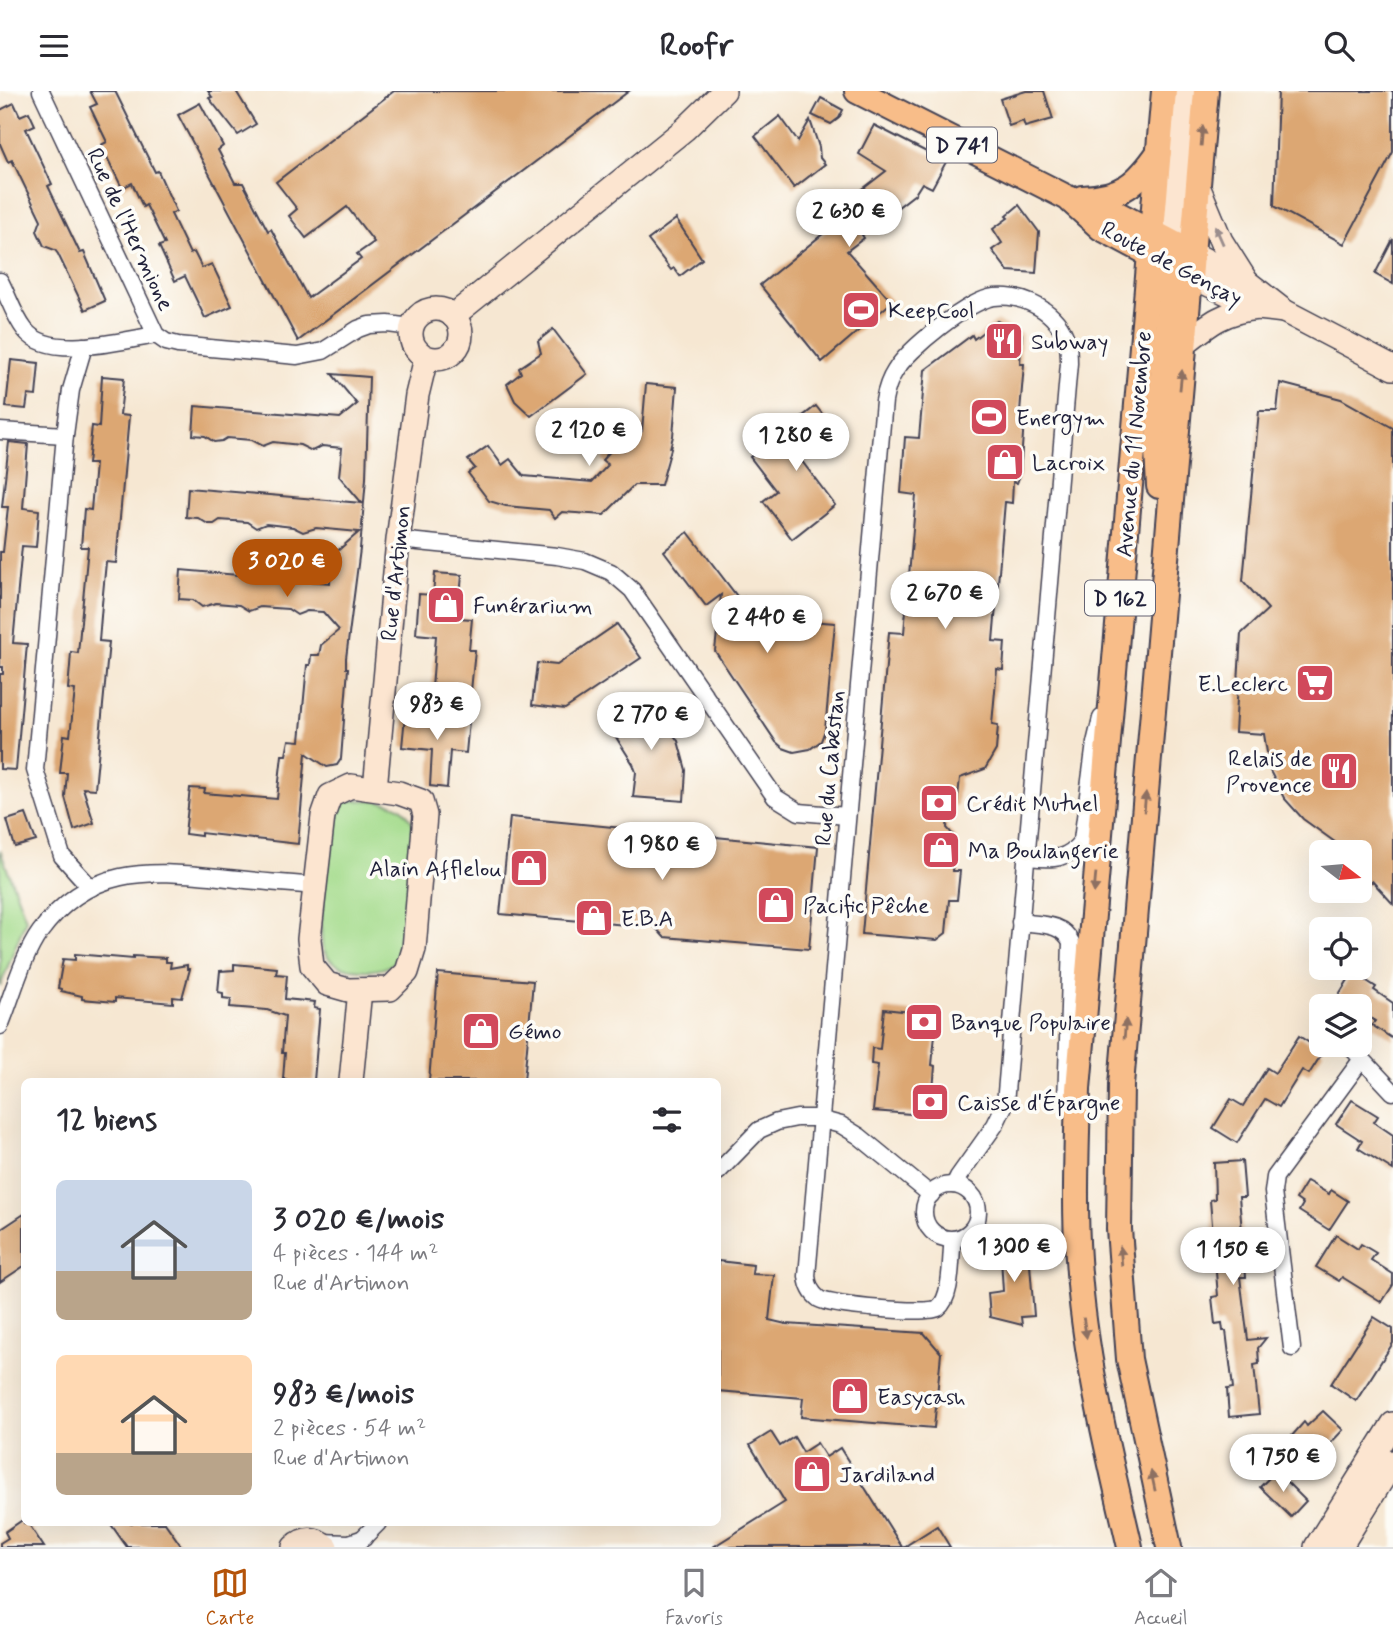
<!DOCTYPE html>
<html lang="fr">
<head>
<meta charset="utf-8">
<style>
	:root { --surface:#fff; --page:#f7f7f7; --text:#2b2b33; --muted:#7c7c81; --line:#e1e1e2; --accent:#b45309 }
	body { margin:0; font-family:Mynerve,sans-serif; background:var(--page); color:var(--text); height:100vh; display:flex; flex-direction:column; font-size:26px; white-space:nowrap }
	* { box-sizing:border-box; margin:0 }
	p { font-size:23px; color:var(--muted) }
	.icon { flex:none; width:38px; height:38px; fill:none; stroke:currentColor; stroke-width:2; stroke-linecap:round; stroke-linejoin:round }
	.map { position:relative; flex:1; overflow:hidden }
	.side { position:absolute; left:21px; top:987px; width:700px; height:448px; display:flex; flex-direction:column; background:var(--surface); border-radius:10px; box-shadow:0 7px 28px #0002 }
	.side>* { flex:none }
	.needle { width:46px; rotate:106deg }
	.controls { position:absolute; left:1309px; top:749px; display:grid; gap:14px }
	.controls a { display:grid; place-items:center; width:63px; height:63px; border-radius:10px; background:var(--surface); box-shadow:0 7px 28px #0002; font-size:35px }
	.price { position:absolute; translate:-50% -60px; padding:0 16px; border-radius:24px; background:#fff; color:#222; font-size:23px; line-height:46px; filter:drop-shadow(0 2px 4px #0008) }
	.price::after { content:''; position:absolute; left:50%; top:42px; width:21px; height:16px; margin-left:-10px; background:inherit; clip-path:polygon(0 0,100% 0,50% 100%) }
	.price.on { background:var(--accent); color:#fff }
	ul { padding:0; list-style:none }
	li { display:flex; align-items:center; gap:21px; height:175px; padding:0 35px }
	li span { display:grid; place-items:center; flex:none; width:196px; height:140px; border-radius:10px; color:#555 }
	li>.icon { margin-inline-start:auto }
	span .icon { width:84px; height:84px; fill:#fffc; stroke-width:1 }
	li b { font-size:30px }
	h2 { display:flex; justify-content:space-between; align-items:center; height:84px; padding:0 35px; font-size:30px }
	header { display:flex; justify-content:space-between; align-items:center; height:91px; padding:0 35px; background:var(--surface); font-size:32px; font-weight:700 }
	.tab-bar { display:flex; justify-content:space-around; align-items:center; height:98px; border-top:2px solid var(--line); background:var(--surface); font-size:19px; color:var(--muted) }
	.tab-bar a { display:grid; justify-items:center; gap:4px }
	.tab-bar .on { color:var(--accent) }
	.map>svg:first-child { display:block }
	.green { fill:#a5dc8d; stroke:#647f64; stroke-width:2 }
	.building { fill:#dca773 }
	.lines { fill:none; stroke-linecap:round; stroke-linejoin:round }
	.street-casing { stroke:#424052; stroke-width:19 }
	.secondary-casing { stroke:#424052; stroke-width:26 }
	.primary-casing { stroke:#424052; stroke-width:28 }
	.street { stroke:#fff; stroke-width:16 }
	.secondary { stroke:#fce5d0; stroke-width:23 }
	.primary { stroke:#f8bd89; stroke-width:24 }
	.oneway { fill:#8d7062 }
	.oneway2 { fill:#9a8d8d }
	.labels { text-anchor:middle; stroke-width:7; stroke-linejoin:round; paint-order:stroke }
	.shield { fill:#fdfcf7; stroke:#646373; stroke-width:2 }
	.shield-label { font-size:21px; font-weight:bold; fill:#22223b }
	.street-label { font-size:23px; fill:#22223b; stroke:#fdfcf7 }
	.poi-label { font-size:23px; fill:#22223b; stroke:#fdfcf7; text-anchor:start }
</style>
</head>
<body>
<header><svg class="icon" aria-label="menu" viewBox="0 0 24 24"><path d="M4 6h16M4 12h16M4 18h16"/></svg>Roofr<svg class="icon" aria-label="search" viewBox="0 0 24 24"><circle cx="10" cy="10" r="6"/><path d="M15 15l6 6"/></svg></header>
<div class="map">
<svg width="1393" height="1456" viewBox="0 0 1393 1456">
	<rect width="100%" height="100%" fill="#fdfcf7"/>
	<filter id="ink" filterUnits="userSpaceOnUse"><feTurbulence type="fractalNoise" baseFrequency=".0143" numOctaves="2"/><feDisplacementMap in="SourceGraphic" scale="14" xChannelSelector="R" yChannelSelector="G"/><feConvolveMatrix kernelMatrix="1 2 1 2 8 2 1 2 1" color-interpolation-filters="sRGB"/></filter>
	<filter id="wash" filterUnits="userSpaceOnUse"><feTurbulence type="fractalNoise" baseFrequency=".00686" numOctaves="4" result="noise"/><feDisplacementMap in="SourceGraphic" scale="28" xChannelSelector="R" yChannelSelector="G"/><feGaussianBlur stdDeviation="1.57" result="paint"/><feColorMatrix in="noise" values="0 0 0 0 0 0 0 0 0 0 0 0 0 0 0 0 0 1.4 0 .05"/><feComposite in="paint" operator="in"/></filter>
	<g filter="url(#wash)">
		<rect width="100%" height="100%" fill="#f6e7d2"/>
		<g class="green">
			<path d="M372,709C395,713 405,713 414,736L403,862C391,878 380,880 361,879C346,878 331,875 324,860C315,839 331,747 335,720L346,710Z"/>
			<polygon points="0,759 26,828 0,896"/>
		</g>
		<g id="blocks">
			<g class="building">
				<polygon points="90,0 115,0 155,81 158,80 176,120 171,123 190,163 194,161 202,177 212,173 232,215 205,227 185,185 175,190 159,155 165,153 146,114 143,116 132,92 122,97 101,54 107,51 90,16 97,13"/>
				<polygon points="208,0 236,0 256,33 238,44 209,7 212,6"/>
				<polygon points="394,0 629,0 298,250 178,24 200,12 223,55 218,59 235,92 243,92 268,140 271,138 308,207 361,168 357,163 374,151 347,116 306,147 289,125 297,118 276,91"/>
				<polygon points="1026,0 1044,0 1053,28 1025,36 1023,30 1009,35 1000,8"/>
				<polygon points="1278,0 1393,0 1393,61 1344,153 1274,115"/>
				<polygon points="821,7 843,19 839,27 831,33 812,24"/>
				<polygon points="14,12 20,25 29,21 35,34 26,38 52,93 48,95 80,162 84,161 105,210 85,219 58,163 55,159 44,155 37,140 41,129 12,69 8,71 0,53 0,19"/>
				<polygon points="780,25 798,50 810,29 819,56 820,67 825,73 794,97 755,45"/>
				<polygon points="874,34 946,71 932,97 922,92 915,103 862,144 864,147 847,160 892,211 822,271 760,194 830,137 815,117 830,105 832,108 845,99 851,107 886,80 859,63"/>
				<polygon points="1019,114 1039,141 1036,182 1008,180 992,159 1002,152 993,138 1008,127 1006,125"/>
				<polygon points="676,128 702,168 680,185 674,177 671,179 648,149"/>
				<polygon points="1393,148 1393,193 1375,183"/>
				<polygon points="997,230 1022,243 1020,273 1024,273 1020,321 1024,322 1024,330 1020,384 1017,392 1013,391 1012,412 1005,411 993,550 1005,551 1003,579 997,578 992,633 998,634 996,659 985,678 960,687 957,715 949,714 947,737 955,746 952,780 960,780 957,809 949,809 946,842 937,849 862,843 889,541 904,542 916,404 901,402 905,346 919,347 925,279 972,244 974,248"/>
				<polygon points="553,238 587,283 531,325 515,310 507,293 521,282 519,277 541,262 538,250"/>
				<polygon points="11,269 39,272 36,305 28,304 26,318 6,316"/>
				<polygon points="332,283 369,286 366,387 360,458 346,567 346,577 348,577 341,668 337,674 327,676 306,662 298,753 201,742 201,745 185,743 190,697 205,698 204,702 277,708 282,664 286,664 289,649 300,650 307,574 310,574 311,564 319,564 321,554 339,539 323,521 307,520 297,524 288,518 260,516 249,520 239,514 216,512 202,516 193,509 179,508 181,479 330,492 333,464 359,441 316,437 303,441 293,436 266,433 256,437 247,431 220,429 214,433 208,433 198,427 186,426 188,397 362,412 339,385 342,357 322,355 312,360 300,354 273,351 263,355 252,349 227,347 222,350 214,351 205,345 193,344 195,315 340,327 357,313"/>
				<polygon points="102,285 124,287 120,324 129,325 116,472 106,471 102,513 99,550 109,551 95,698 83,697 94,732 74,739 65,706 67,682 60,682 64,644 70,645 75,599 68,598 70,575 71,561 78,562 88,456 81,456 84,418 91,419 95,373 88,373 92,335 99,336"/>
				<polygon points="1280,292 1341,308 1393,337 1393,813 1372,790 1360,800 1360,761 1330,761 1339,754 1303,728 1284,707 1270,680 1264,643 1235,641 1241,543 1268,518 1243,490 1259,320 1277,320"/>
				<polygon points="646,293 677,296 673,345 670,357 672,354 661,394 634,394 604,424 562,421 555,427 549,419 506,415 489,410 468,382 475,377 468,369 488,355 502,374 510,368 524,385 592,391 608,374 602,369 617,353 623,359 642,340"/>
				<polygon points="816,315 837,342 801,369 835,414 792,448 763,410 776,400 750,366"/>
				<polygon points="9,351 28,353 23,417 39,419 36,456 22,455 13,552 27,553 16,679 0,678 0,583 3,583 3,576 0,576 0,461 3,461 8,416 2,416"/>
				<polygon points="688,441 740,509 744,506 758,526 835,532 825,639 821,650 810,658 794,661 783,657 776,651 715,560 721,504 706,515 664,460"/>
				<polygon points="435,482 462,484 458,527 472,528 469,559 475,559 471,600 432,597 436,545 416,543 419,503 433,504"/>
				<polygon points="617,533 641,567 565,618 532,614 537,572 557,574"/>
				<polygon points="646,605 678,650 686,679 684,710 633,706 636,681 633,673 607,632"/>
				<polygon points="405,625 469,630 466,662 450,660 447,697 430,695 432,659 402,656"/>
				<polygon points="26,723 36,750 15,756 7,729"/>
				<polygon points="510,726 818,756 809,858 664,846 647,827 638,835 500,823"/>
				<polygon points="75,863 133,868 133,865 166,867 166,871 171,871 170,877 187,874 187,878 190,878 182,907 173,906 173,912 115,907 115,911 82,908 82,905 61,900 61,898 58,897 63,868 75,869"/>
				<polygon points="234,873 277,877 276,883 287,884 285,908 315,911 314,917 320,918 314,990 286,990 286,988 283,988 285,962 282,962 285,925 267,919 230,916 231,908 223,907 223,902 218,901 220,880 234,879"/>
				<polygon points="1353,881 1376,896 1374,899 1393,912 1393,948 1372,934 1375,930 1360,920 1360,915 1353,915 1338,905"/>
				<polygon points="438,882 533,890 524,990 429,990"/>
				<polygon points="884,918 937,924 932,974 935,975 933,1000 938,1001 936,1025 873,1020 878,974 871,973 872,957 880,958"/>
				<polygon points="1299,945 1323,961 1309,983 1302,979 1279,1016 1265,1008 1237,1052 1213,1037 1231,1008 1243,1015 1267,977 1275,982"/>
				<polygon points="1352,1009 1378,1025 1374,1031 1393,1044 1393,1079 1358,1057 1362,1050 1336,1033"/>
				<polygon points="1242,1070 1245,1106 1239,1106 1246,1186 1240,1186 1248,1249 1266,1247 1258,1257 1259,1273 1254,1274 1259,1323 1229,1326 1227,1298 1233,1297 1226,1240 1223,1240 1222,1232 1215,1233 1212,1206 1218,1205 1210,1109 1215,1108 1214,1072"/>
				<polygon points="1307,1090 1329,1103 1331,1099 1348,1110 1329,1139 1299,1120 1303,1113 1296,1108"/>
				<polygon points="24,1123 24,1175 0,1191 0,1139"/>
				<polygon points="1336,1144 1358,1158 1361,1153 1376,1162 1371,1169 1393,1183 1393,1194 1382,1211 1342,1186 1339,1190 1316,1176"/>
				<polygon points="1028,1148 1034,1225 1021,1226 1022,1234 990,1226 988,1202 1003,1200 1000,1150"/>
				<polygon points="718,1170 753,1174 752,1183 774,1184 769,1229 786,1233 924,1242 941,1262 934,1337 801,1326 803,1307 718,1300"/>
				<polygon points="1374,1226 1393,1238 1393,1252 1356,1310 1331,1293"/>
				<polygon points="1323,1320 1343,1339 1328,1355 1324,1352 1310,1367 1290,1347 1304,1331 1307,1335"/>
				<polygon points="771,1341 780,1355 794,1346 803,1361 817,1352 826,1366 840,1357 902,1456 713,1456 785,1411 750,1354"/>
				<polygon points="1276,1380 1306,1410 1291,1426 1260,1396"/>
				<polygon points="24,1428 24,1432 28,1432 44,1456 0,1456 0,1452 8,1447 5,1441"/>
				<polygon points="110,1432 165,1432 182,1456 127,1456"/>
				<polygon points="937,1435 950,1456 904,1456"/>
			</g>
		</g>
	</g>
	<g filter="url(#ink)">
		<use href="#blocks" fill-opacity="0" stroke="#424052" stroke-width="2"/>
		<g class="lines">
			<g class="street-casing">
				<g id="street">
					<polyline points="41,0 156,244 166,251 178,254 297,265 323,260 358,238 369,234 388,233 411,236"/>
					<path d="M0,190C8,205 14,225 25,239C49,270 123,249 156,244"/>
					<polyline points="84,255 71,299 65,344 35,679 62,765 91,797"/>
					<polyline points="0,340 65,344"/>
					<polyline points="398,449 557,465 585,470 611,481 632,499 775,706 799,721 847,725"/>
					<path d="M1026,766C1050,768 1067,771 1082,749L1095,652L1101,627"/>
					<path d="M1020,831C1039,834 1062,831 1071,851L1066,1013"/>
					<path d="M0,935C12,906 22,866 40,841C88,775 146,779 219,786C251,790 283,792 315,795"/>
					<polyline points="1349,954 1393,1001"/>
					<polyline points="718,1081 759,1039 777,1031 797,1027 815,1027 841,1034 859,1045 931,1104"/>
					<circle cx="951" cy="1121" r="27"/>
					<path d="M953,1148C950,1165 953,1206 938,1217C929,1224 831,1215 819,1208C811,1202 808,1195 807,1185L884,310C886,299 889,289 895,280C908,258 969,209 994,206C1024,203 1058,220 1067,251C1069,257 1069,265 1069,272L1005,1013L995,1034L958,1086L954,1094"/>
					<polyline points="1292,1257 1273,1101 1275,1086 1362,968"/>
					<polyline points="321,1451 349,1452 364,1447"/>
					<polyline points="355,1455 378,1432"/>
				</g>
			</g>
			<g class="secondary-casing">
				<g id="secondary">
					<polyline points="1185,0 1172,151 1191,185 1258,217 1284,220"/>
					<polyline points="1198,95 1221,150 1245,188"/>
					<polyline points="1192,162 1247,191 1284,220 1393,277"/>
					<circle cx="436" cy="243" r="25"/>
					<polyline points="453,225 685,38 724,0"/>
					<path d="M1184,253C1210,232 1225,220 1258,217"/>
					<polygon points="351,695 399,702 421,710 425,724 414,858 407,881 390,898 348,899 327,893 312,875 309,848 323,725 330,705"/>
					<polyline points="375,698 398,449 417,304 426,267"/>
					<polyline points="351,990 360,899"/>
					<path d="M294,1456C304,1446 316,1446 326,1456"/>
					<polyline points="1316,1456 1393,1333"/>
					<polyline points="1340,1456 1393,1371"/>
				</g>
			</g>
			<g class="primary-casing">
				<g id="primary">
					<polyline points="857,0 1068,107 1108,118 1192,162"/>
					<path d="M1082,107C1122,106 1137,93 1159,61"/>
					<polyline points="1071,110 1101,137 1163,170"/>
					<polyline points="1152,141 1172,175 1157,359 1159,395"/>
					<path d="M1130,1456C1108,1361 1084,1265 1078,1168C1074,1112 1077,1054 1078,998L1164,0"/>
					<polyline points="1169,1456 1129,1268 1119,1138 1121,994 1206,0"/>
				</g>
			</g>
			<use href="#street" class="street"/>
			<use href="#secondary" class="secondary"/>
			<use href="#primary" class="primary"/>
		</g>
		<defs><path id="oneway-solid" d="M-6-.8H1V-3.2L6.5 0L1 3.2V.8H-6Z" transform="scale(1.75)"/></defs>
		<g class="oneway">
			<use href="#oneway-solid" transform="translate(1202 45) rotate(-85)"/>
			<use href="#oneway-solid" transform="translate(1181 289) rotate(-84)"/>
			<use href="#oneway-solid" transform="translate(1145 711) rotate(-85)"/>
			<use href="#oneway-solid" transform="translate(1095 792) rotate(95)"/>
			<use href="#oneway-solid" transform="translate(1125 938) rotate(-85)"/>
			<use href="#oneway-solid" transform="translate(1121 1165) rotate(-95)"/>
			<use href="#oneway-solid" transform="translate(1085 1237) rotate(81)"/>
			<use href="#oneway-solid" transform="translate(1153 1390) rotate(-102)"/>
		</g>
		<use class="oneway2" href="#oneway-solid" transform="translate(1219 144) rotate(-114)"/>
	</g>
	<defs>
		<g id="stadium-square" transform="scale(2.0125)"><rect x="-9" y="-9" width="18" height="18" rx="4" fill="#d1495b" stroke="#fdfcf7"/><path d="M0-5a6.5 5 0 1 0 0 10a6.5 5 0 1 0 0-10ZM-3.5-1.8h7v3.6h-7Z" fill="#fff"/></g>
		<g id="restaurant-square" transform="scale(2.0125)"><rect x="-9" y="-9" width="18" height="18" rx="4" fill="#d1495b" stroke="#fdfcf7"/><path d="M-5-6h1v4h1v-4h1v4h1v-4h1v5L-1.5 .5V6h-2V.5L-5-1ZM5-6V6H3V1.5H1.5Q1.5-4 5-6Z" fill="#fff"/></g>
		<g id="shop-square" transform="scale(2.0125)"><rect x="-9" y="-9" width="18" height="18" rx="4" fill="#d1495b" stroke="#fdfcf7"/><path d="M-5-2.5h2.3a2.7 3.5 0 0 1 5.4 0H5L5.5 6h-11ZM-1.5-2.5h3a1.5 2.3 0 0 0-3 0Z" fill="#fff"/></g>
		<g id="supermarket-square" transform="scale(2.0125)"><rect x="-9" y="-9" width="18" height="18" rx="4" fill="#d1495b" stroke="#fdfcf7"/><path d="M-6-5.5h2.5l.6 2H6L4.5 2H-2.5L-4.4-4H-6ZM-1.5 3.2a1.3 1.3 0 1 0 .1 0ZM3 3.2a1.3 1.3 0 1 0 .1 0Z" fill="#fff"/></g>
		<g id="bank-square" transform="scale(2.0125)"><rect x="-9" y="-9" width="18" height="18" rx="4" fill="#d1495b" stroke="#fdfcf7"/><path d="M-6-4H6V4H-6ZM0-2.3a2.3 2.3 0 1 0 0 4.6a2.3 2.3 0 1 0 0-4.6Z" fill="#fff"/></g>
	</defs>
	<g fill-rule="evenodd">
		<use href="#stadium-square" x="861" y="219"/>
		<use href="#restaurant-square" x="1004" y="250"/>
		<use href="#stadium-square" x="989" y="326"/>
		<use href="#shop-square" x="1005" y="371"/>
		<use href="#shop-square" x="446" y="514"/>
		<use href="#supermarket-square" x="1315" y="592"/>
		<use href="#restaurant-square" x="1339" y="680"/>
		<use href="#bank-square" x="939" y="712"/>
		<use href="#shop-square" x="941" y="759"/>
		<use href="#shop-square" x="529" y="777"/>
		<use href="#shop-square" x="776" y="814"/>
		<use href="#shop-square" x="594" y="827"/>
		<use href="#bank-square" x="924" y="931"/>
		<use href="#shop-square" x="481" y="940"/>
		<use href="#bank-square" x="930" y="1011"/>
		<use href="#shop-square" x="850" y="1305"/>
		<use href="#shop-square" x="812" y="1383"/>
	</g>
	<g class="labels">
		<g class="shield">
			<rect x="927" y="36.5" width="70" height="35" rx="5"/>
			<rect x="1085" y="489.5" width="70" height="35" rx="5"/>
		</g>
		<g class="shield-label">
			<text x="962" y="61">D 741</text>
			<text x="1120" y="514">D 162</text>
		</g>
		<g class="street-label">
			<text transform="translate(131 138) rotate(65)" y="8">Rue de l'Hermione</text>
			<text transform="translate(1172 172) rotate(28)" y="8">Route de Gençay</text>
			<text transform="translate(1133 353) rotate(-85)" y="8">Avenue du 11 Novembre</text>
			<text transform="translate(395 482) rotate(-84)" y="8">Rue d'Artimon</text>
			<text transform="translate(829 677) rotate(-85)" y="8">Rue du Cabestan</text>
		</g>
		<g class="poi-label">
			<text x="888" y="227">KeepCool</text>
			<text x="1031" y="258">Subway</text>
			<text x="1016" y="334">Energym</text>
			<text x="1032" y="379">Lacroix</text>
			<text x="473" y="522">Funérarium</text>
			<text x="1288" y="600" text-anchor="end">E.Leclerc</text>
			<text x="1312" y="675" text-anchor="end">Relais de<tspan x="1312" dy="26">Provence</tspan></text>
			<text x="966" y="720">Crédit Mutuel</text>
			<text x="968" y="767">Ma Boulangerie</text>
			<text x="502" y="785" text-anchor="end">Alain Afflelou</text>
			<text x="803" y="822">Pacific Pêche</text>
			<text x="621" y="835">E.B.A</text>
			<text x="951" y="939">Banque Populaire</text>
			<text x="508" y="948">Gémo</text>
			<text x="957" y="1019">Caisse d'Épargne</text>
			<text x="877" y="1313">Easycash</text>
			<text x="839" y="1391">Jardiland</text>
		</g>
	</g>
</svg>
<div class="controls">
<a><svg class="needle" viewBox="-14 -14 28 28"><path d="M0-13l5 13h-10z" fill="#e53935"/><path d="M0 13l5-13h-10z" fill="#7c7c81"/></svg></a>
<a><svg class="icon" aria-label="locate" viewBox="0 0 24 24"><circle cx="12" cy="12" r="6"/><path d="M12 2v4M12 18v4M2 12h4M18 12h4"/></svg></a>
<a><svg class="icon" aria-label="layers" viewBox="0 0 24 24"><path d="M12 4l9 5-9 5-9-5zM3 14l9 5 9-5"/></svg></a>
</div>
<b class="price" style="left:849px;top:158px">2 630 €</b>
<b class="price" style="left:589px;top:377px">2 120 €</b>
<b class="price" style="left:796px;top:382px">1 280 €</b>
<b class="price on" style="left:287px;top:508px">3 020 €</b>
<b class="price" style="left:945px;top:540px">2 670 €</b>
<b class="price" style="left:767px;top:564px">2 440 €</b>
<b class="price" style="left:437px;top:651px">983 €</b>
<b class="price" style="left:651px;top:661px">2 770 €</b>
<b class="price" style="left:662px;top:791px">1 980 €</b>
<b class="price" style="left:1014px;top:1193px">1 300 €</b>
<b class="price" style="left:1233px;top:1196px">1 150 €</b>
<b class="price" style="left:1283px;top:1403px">1 750 €</b>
<section class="side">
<h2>12 biens<svg class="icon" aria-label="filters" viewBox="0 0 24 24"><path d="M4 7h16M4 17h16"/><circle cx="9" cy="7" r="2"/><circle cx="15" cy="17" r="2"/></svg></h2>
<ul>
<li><span style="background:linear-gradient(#c9d6e8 65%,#b9a48a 0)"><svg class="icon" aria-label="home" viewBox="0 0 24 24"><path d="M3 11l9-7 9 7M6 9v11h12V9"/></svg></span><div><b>3 020 €/mois</b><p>4 pièces · 144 m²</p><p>Rue d'Artimon</p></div></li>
<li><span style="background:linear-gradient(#ffd9b3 70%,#b9a48a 0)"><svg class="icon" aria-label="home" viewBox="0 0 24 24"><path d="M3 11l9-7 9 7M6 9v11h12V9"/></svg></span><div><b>983 €/mois</b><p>2 pièces · 54 m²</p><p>Rue d'Artimon</p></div></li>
</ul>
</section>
</div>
<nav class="tab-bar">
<a class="on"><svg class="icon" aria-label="map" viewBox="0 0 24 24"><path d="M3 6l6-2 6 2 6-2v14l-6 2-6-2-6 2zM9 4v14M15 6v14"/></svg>Carte</a>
<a><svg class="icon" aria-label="saved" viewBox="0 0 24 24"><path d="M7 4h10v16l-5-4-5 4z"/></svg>Favoris</a>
<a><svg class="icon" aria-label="home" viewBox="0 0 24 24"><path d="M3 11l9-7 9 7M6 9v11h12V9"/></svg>Accueil</a>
</nav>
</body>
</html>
